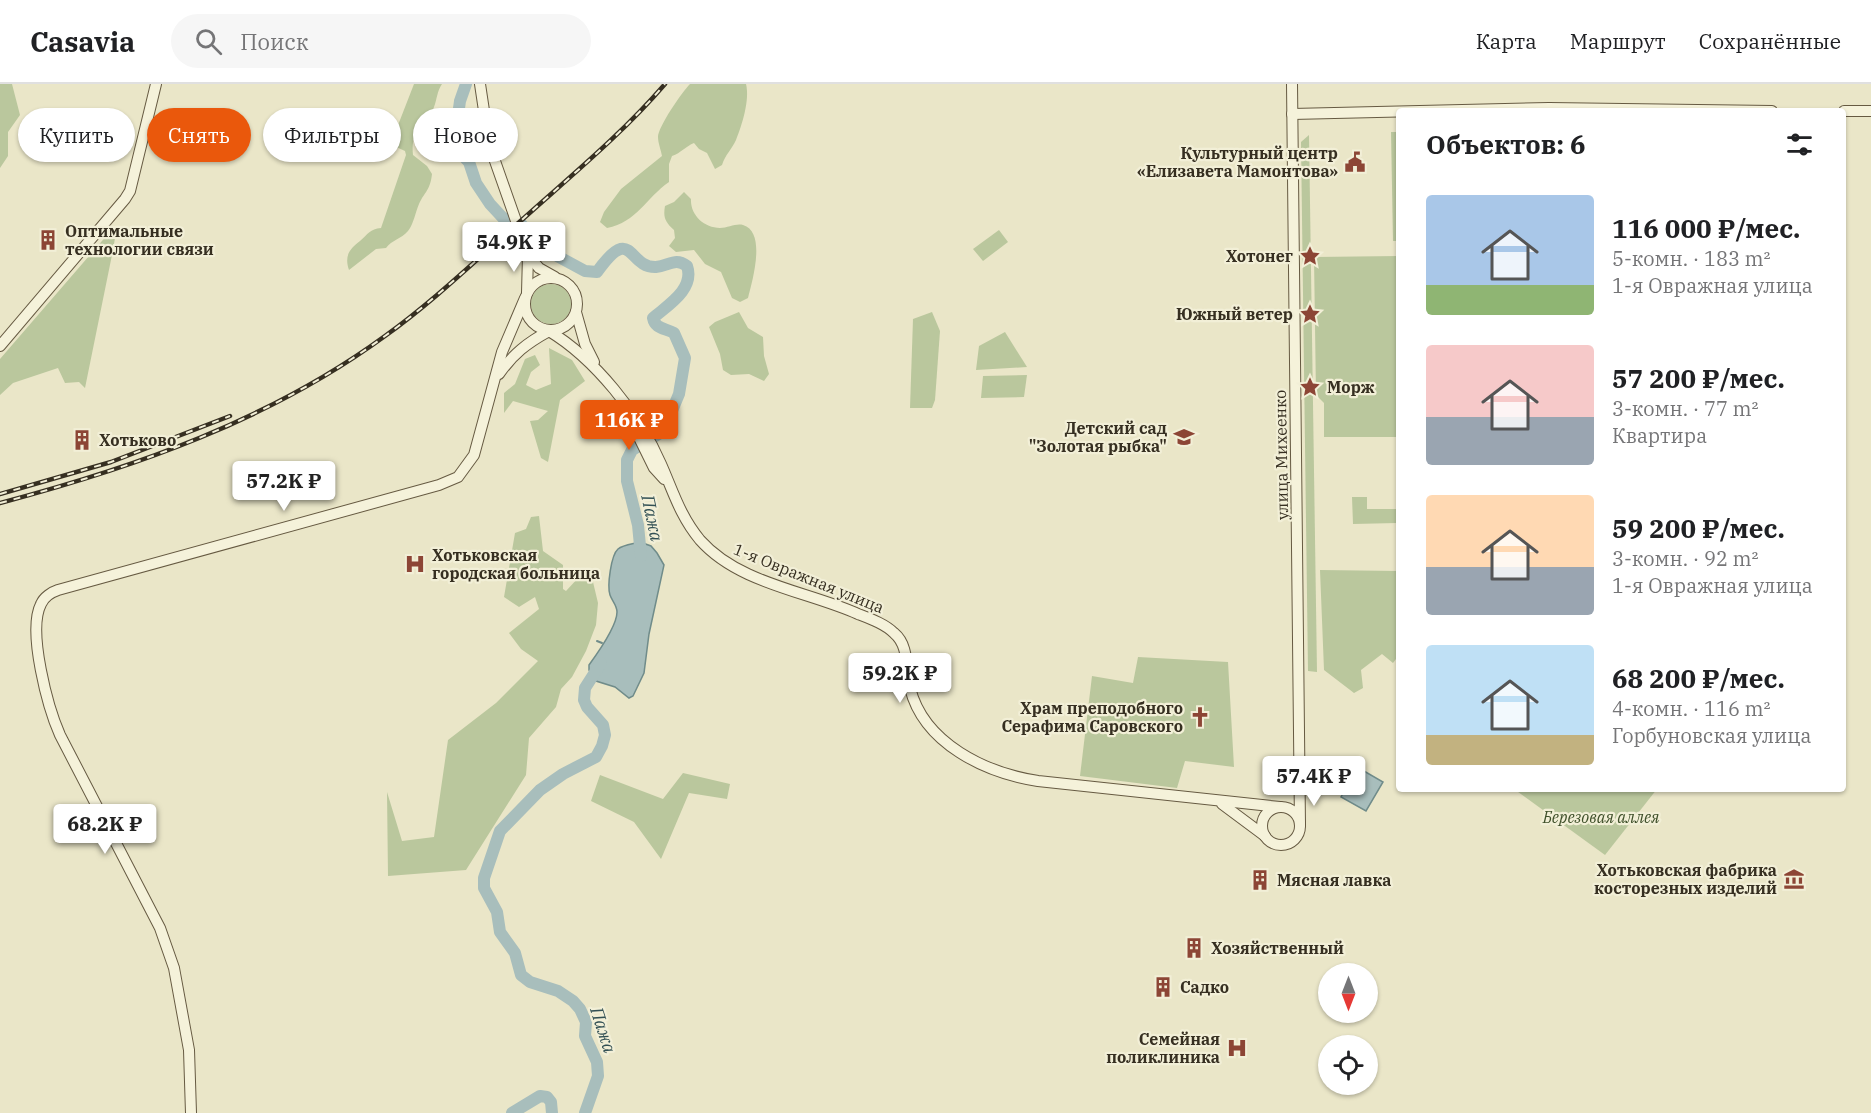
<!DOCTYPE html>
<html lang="ru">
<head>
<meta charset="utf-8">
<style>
	:root { --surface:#fff; --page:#f6f6f6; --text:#202124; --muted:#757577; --line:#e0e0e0; --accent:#ea580c }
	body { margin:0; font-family:"IBM Plex Serif",serif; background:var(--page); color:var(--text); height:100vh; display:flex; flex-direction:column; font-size:22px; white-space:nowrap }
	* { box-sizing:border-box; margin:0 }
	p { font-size:20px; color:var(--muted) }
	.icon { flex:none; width:33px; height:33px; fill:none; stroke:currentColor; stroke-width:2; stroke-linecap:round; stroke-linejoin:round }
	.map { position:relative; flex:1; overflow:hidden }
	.side { position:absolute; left:1396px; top:24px; width:450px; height:684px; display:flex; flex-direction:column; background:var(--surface); border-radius:6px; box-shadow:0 2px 4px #0004 }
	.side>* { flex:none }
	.top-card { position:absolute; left:18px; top:24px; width:570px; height:54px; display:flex; gap:12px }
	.needle { width:39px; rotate:180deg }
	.fabs { position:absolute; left:1318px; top:879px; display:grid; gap:12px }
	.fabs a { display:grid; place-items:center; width:60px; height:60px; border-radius:50%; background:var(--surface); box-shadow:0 2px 4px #0004; font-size:30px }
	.price { position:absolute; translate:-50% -51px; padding:0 14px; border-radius:6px; background:#fff; color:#222; font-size:20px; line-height:39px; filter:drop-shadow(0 2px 3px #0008) }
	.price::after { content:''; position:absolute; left:50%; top:36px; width:18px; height:14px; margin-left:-9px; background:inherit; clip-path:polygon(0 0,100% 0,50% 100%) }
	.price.on { background:var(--accent); color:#fff }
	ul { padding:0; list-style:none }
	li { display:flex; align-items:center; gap:18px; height:150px; padding:0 30px }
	li span { display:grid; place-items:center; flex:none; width:168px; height:120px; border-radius:6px; color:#555 }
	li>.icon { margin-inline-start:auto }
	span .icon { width:72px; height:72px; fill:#fffc; stroke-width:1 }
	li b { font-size:26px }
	h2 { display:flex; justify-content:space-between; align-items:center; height:72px; padding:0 30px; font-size:26px }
	.pill { padding:0 21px; border-radius:27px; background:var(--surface); box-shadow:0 2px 4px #0004; font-size:21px; line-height:54px }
	.pill.on { background:var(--accent); color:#fff }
	header { display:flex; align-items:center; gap:36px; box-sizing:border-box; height:84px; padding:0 30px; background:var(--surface); border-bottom:2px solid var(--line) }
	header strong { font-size:28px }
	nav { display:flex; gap:33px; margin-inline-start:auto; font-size:21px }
	.search { width:420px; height:54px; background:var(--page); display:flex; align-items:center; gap:15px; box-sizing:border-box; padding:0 21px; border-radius:33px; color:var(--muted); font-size:22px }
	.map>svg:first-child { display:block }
	.green { fill:#bac79d }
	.water { fill:#a8bebc; stroke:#708c8a; stroke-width:1.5 }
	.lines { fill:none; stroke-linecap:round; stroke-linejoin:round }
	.stream { stroke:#708c8a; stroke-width:2 }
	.river { stroke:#a8bebc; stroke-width:12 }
	.secondary-casing { stroke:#665a42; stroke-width:12 }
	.secondary { stroke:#f5f2da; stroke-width:10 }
	.rail-casing { stroke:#362f21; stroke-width:4.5 }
	.rail { stroke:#f2efd7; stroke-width:2; stroke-dasharray:7; stroke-linecap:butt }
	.labels { text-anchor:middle; stroke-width:4.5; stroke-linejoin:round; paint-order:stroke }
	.poi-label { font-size:16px; font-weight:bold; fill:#362f21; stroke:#f2efd7; text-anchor:end }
	.street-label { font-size:16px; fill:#362f21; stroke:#f2efd7 }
	.park-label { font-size:16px; font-style:italic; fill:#3f502a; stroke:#f2efd7 }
	.water-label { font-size:18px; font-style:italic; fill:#325054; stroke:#f2efd7 }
</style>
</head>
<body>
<header>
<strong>Casavia</strong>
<div class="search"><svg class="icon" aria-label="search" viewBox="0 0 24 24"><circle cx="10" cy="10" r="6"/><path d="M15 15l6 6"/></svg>Поиск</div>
<nav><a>Карта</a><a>Маршрут</a><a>Сохранённые</a></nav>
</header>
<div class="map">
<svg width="1871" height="1029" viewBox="0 0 1871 1029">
	<rect width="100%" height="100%" fill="#eae6c8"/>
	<g class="green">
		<polygon points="0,0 12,0 20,31 8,48 8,72 0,84"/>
		<path d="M414,0H442C437,7 437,15 434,23C426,44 410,44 413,71L427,82L432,90C430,107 425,107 419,120C415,129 414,139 408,147C401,155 392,156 386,164L376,165L349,186C344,171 350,165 360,157C368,150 370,145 381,144L406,71L405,67L394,62L393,54Z"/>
		<path d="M690,0H746C750,16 742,41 736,56C732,65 725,71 722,81L715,85L707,69L699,65L694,59C686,62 681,69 672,72L669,80V98C646,114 637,138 607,144L600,138L604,128L621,105L662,72C661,66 658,59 658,53C658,43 682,8 690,0Z"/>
		<polygon points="1391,48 1399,48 1399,157 1393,157"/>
		<polygon points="1309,51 1317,588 1308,587 1301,58"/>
		<path d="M684,108L691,115C690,131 704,144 720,144C728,144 736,139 743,141C767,148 752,198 748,214L740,218L732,214L721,188L705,180L694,166L676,168L669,162L675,154L674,146C665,138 663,133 665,122L674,118Z"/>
		<polygon points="999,146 1008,158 983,177 973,165"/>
		<polygon points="108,150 113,150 115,154 113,166 85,304 79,298 65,299 58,284 13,299 0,311 0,275"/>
		<polygon points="1399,172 1399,353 1324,353 1324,319 1316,311 1314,173"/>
		<circle cx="551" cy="220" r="20"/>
		<polygon points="739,228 748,244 763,253 764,272 769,290 764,297 749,290 731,291 723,286 720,270 709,243 715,238"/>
		<polygon points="932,228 940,247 935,316 932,324 910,324 913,235"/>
		<polygon points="1005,248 1027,283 976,286 979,262"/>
		<polygon points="549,264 572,276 585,297 560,316 548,378 541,374 530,337 538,336 548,327 513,317 504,329 504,309 515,300 525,275 535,271 540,281 531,288 526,301 536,306 551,300"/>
		<polygon points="1027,291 1024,313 981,314 983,292"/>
		<polygon points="1352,413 1367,413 1367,425 1398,425 1397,439 1353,440"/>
		<polygon points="539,432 543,467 563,481 563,505 566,507 579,493 593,498 598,519 596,541 586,567 572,593 561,605 556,623 529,654 526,691 466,786 388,792 387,708 402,757 434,753 448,656 496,619 538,577 521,565 509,549 539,525 535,513 519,523 504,513 515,449 526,445 531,433"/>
		<polygon points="1320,486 1399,487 1399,571 1393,579 1382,570 1361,586 1363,604 1354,609 1324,586"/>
		<polygon points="1138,573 1228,578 1234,683 1185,677 1177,704 1080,692 1092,592 1133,599"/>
		<polygon points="683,689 730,700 727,715 689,709 661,775 634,738 591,717 600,691 663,715"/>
		<polygon points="1514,705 1657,705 1605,771"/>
	</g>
	<g class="water">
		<path d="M640,458L651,462L657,469L664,481L649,550L644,589L633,612L629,614L615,603L596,597L589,586V581C597,570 617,542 617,528C617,521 612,517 610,511C607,502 611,471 618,465C623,461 633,460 640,458Z"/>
		<polygon points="1357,683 1383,698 1366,727 1341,713"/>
	</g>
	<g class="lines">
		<polyline class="stream" points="597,557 602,559"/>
		<g class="river">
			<path d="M466,0L460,17L454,61L458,67L469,78L476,99L490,120L503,134L519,138L540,160L559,173L585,187L597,188C633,138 627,184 656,183C669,182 675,173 687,182C695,205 668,221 653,234C655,245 665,244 674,249L685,274L679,310L666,341L660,349L632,366L627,376V397L638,441L641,472"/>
			<polyline points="512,1029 540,1012 547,1013 551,1018 552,1029"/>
			<polyline points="585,1029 598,992 597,978 585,952 586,938 580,925 573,917 558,907 530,898 521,891 515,869 500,848 497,828 484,804 484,794 500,747 540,706 563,690 596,673 602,662 605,651 603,641 587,623 584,616 585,604 601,579"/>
		</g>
		<g class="secondary-casing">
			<g id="secondary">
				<polyline points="480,0 489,60 528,171 527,209"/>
				<polyline points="1292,0 1300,741"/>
				<polyline points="1844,27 1871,27"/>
				<polyline points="1292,30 1549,24 1772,27"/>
				<polyline points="528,171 539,184 555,193"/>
				<circle cx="551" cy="220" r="26"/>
				<polyline points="576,228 585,260 594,278"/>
				<polyline points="0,262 125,115 130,107 156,0"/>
				<path d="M499,290C513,270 527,259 549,247C594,274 640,331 661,380C673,407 680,432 700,456C739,500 807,507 858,530C871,535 885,540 894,549C910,562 905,586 910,604C924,660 986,689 1038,697L1280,723"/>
				<polyline points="625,325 654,384 664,395"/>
				<polyline points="1222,720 1265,752"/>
				<circle cx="1281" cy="742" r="19"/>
				<path d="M191,1029L189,966L174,884L160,844L60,651C48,624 27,547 41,520C44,513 52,508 58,506L439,401L458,393L474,371L502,268L525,214"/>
			</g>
		</g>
		<use href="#secondary" class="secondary"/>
		<g class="rail-casing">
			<g id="rail">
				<polyline points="0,410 111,378 230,332"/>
				<path d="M0,419C136,383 270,336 385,252C434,217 478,174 524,134C572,91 623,49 665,0"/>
			</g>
		</g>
		<use href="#rail" class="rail"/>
	</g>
	<defs>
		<g id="civic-bare" transform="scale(1.62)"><path d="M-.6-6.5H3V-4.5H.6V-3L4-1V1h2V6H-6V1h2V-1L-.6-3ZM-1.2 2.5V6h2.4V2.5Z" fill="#8c4535" stroke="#f2efd7" stroke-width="2.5" paint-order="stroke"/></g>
		<g id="building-bare" transform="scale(1.62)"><path d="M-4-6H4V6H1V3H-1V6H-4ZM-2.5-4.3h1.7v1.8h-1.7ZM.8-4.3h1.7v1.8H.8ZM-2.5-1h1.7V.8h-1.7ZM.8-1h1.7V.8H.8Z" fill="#8c4535" stroke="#f2efd7" stroke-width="2.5" paint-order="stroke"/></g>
		<g id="sight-bare" transform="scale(1.62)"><path d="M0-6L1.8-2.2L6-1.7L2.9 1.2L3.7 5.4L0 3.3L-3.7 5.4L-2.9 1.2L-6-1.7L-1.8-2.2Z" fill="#8c4535" stroke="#f2efd7" stroke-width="2.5" paint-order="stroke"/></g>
		<g id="school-bare" transform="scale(1.62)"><path d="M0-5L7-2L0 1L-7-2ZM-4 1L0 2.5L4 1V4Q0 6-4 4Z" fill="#8c4535" stroke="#f2efd7" stroke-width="2.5" paint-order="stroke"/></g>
		<g id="hospital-bare" transform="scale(1.62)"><path d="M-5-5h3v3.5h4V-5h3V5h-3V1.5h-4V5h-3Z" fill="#8c4535" stroke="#f2efd7" stroke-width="2.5" paint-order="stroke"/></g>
		<g id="church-bare" transform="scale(1.62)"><path d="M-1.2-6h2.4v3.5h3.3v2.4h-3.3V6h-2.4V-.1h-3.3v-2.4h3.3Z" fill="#8c4535" stroke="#f2efd7" stroke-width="2.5" paint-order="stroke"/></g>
		<g id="museum-bare" transform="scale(1.62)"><path d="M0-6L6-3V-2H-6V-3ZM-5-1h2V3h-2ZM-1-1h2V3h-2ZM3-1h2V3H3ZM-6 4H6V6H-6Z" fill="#8c4535" stroke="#f2efd7" stroke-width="2.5" paint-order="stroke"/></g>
	</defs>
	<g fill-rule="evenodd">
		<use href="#civic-bare" x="1355" y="78"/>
		<use href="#building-bare" x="48" y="156"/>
		<use href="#sight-bare" x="1310" y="172"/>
		<use href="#sight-bare" x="1310" y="230"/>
		<use href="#sight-bare" x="1310" y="303"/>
		<use href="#school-bare" x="1184" y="353"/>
		<use href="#building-bare" x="82" y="356"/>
		<use href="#hospital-bare" x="415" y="480"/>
		<use href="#church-bare" x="1200" y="633"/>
		<use href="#museum-bare" x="1794" y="795"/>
		<use href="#building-bare" x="1260" y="796"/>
		<use href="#building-bare" x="1194" y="864"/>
		<use href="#building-bare" x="1163" y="903"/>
		<use href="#hospital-bare" x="1237" y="964"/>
	</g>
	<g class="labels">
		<g class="poi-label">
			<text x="1338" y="75">Культурный центр<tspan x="1338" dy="18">«Елизавета Мамонтова»</tspan></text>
			<text x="65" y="153" text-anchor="start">Оптимальные<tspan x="65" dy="18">технологии связи</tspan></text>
			<text x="1293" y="178">Хотонег</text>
			<text x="1293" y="236">Южный ветер</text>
			<text x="1327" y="309" text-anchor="start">Морж</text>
			<text x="1167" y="350">Детский сад<tspan x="1167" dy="18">"Золотая рыбка"</tspan></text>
			<text x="99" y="362" text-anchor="start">Хотьково</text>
			<text x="432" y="477" text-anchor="start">Хотьковская<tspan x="432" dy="18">городская больница</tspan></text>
			<text x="1183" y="630">Храм преподобного<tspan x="1183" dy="18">Серафима Саровского</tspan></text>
			<text x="1777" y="792">Хотьковская фабрика<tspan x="1777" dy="18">косторезных изделий</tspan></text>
			<text x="1277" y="802" text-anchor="start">Мясная лавка</text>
			<text x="1211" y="870" text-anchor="start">Хозяйственный</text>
			<text x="1180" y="909" text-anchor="start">Садко</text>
			<text x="1220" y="961">Семейная<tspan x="1220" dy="18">поликлиника</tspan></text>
		</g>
		<g class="street-label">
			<text transform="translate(1281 371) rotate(-91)" y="6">улица Михеенко</text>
			<text transform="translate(809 494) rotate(22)" y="6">1-я Овражная улица</text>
		</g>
		<g class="park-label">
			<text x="1601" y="739">Березовая аллея</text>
		</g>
		<g class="water-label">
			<text transform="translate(652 434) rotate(78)" y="6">Пажа</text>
			<text transform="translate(603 946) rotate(72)" y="6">Пажа</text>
		</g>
	</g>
</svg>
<div class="fabs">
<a><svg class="needle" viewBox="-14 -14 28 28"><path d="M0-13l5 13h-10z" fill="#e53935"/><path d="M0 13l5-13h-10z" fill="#757577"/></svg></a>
<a><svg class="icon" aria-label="locate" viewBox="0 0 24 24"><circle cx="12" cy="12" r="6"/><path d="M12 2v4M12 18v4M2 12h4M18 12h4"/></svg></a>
</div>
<b class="price" style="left:514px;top:189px">54.9K ₽</b>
<b class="price on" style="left:629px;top:367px">116K ₽</b>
<b class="price" style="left:284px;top:428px">57.2K ₽</b>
<b class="price" style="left:900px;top:620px">59.2K ₽</b>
<b class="price" style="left:1314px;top:723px">57.4K ₽</b>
<b class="price" style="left:105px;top:771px">68.2K ₽</b>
<div class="top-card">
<a class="pill">Купить</a>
<a class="pill on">Снять</a>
<a class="pill">Фильтры</a>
<a class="pill">Новое</a>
</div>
<section class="side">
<h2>Объектов: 6<svg class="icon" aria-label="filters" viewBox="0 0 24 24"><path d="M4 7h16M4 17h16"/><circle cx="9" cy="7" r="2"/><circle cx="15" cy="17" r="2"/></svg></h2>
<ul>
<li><span style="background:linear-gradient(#a9c7e8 75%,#8fb573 0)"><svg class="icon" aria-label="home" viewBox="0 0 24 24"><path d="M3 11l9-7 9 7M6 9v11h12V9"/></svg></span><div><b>116 000 ₽/мес.</b><p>5-комн. · 183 m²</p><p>1-я Овражная улица</p></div></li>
<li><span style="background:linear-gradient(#f6c9c9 60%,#9aa5b1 0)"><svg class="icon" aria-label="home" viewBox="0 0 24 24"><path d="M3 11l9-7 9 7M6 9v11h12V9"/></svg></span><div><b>57 200 ₽/мес.</b><p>3-комн. · 77 m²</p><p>Квартира</p></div></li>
<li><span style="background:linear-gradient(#ffd9b3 60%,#9aa5b1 0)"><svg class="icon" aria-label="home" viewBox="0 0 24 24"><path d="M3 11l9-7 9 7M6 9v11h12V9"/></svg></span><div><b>59 200 ₽/мес.</b><p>3-комн. · 92 m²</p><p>1-я Овражная улица</p></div></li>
<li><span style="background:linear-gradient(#bfe0f5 75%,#c2b280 0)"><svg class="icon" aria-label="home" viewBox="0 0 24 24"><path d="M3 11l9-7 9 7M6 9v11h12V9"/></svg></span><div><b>68 200 ₽/мес.</b><p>4-комн. · 116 m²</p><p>Горбуновская улица</p></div></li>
</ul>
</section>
</div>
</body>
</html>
